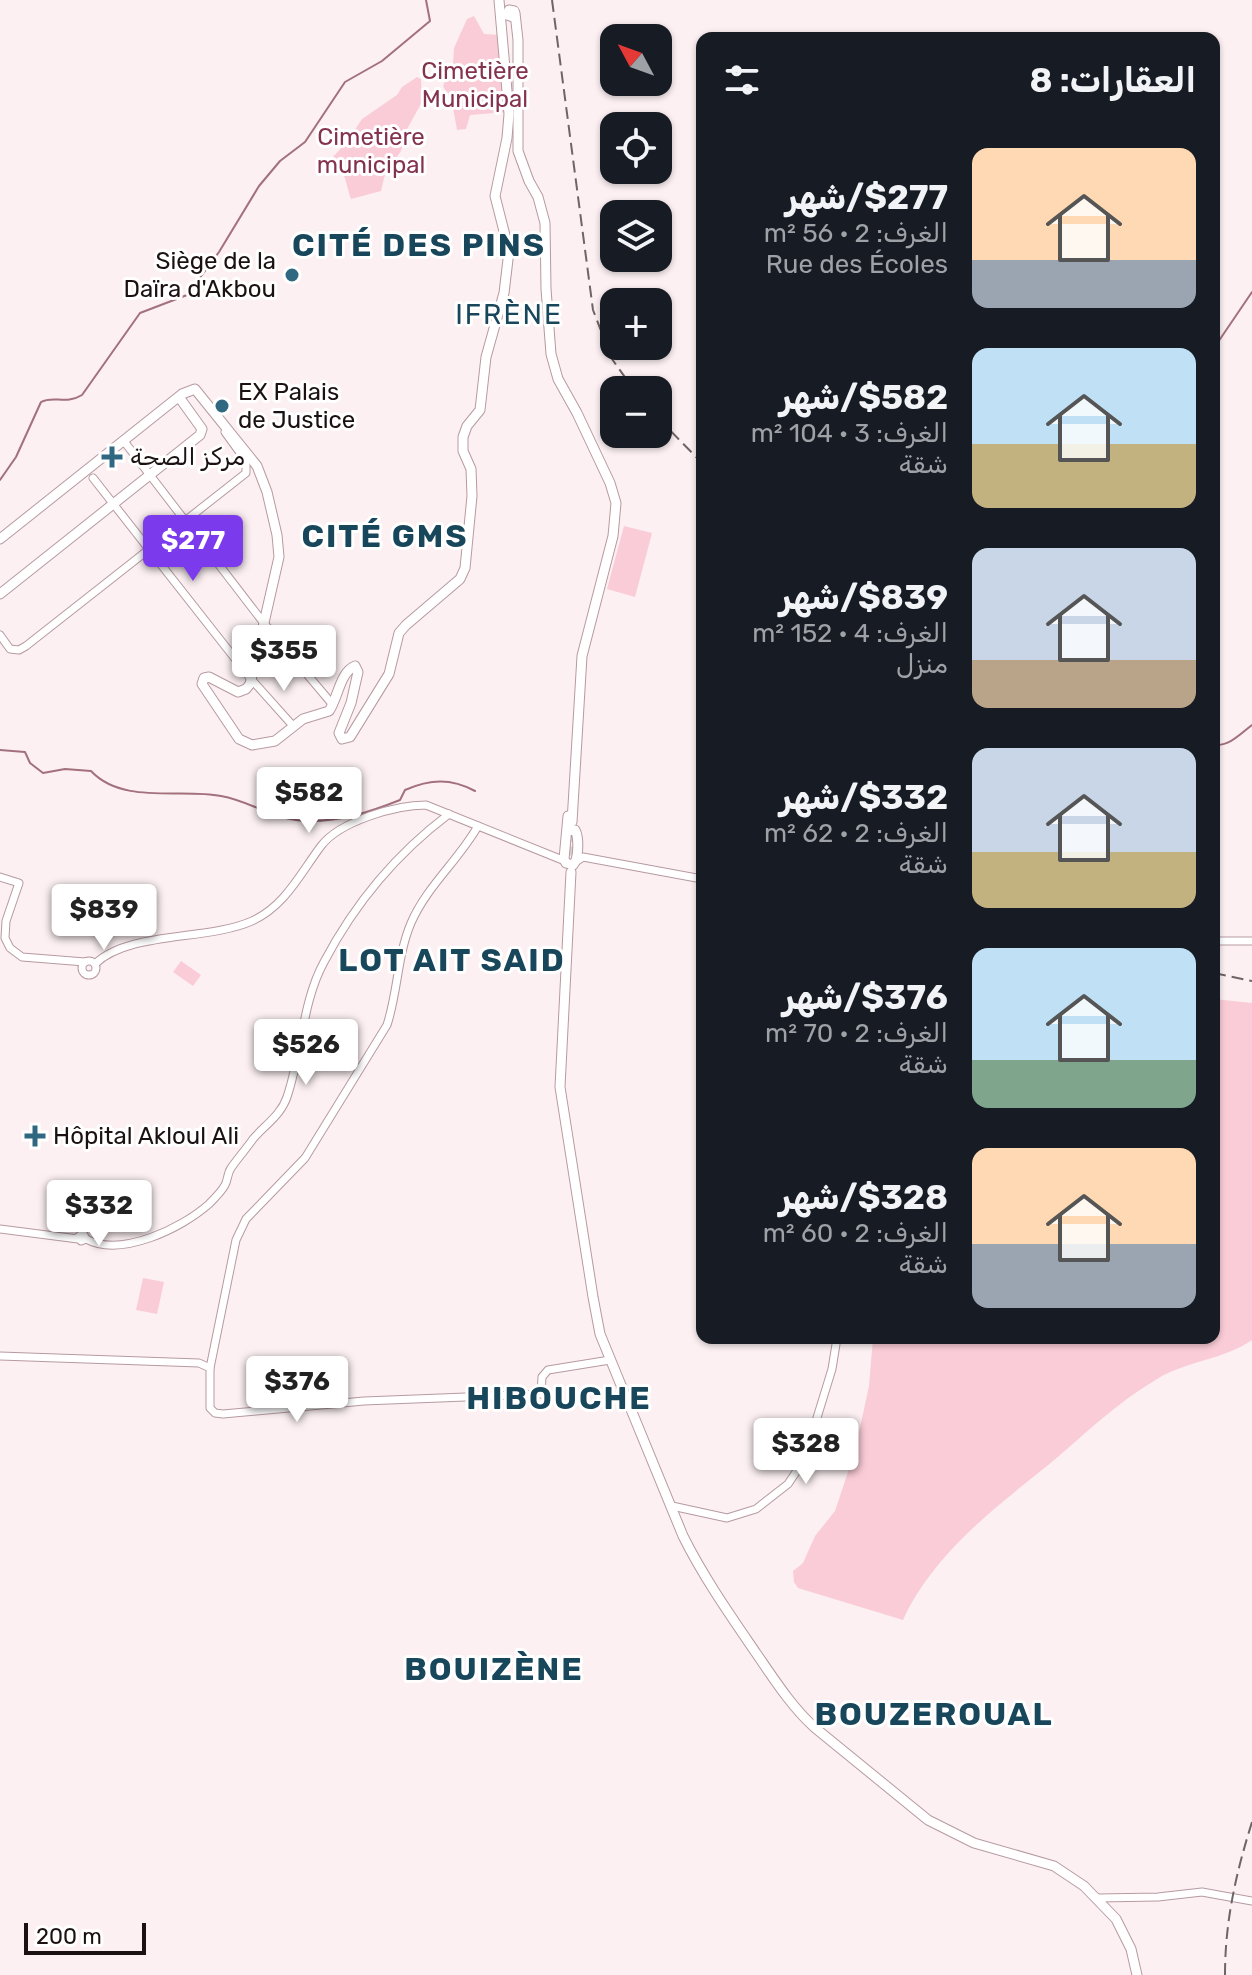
<!DOCTYPE html>
<html lang="ar">
<head>
<meta charset="utf-8">
<style>
	:root { --surface:#171b24; --page:#242831; --text:#f1f3f6; --muted:#9ea1a6; --accent:#7c3aed }
	body { margin:0; font-family:Rubik,"Noto Naskh Arabic",sans-serif; background:var(--page); color:var(--text); direction:rtl; height:100vh; display:flex; flex-direction:column; font-size:30px; white-space:nowrap }
	* { box-sizing:border-box; margin:0 }
	p { font-size:26px; color:var(--muted) }
	.icon { flex:none; width:44px; height:44px; fill:none; stroke:currentColor; stroke-width:2; stroke-linecap:round; stroke-linejoin:round }
	.map { position:relative; flex:1; overflow:hidden; direction:ltr }
	.panel { position:absolute; left:696px; top:32px; width:524px; height:1312px; display:flex; flex-direction:column; background:var(--surface); border-radius:16px; box-shadow:0 2px 6px #0004; direction:rtl }
	.panel>* { flex:none }
	.needle { width:52px; rotate:311deg }
	.buttons { position:absolute; left:600px; top:24px; display:grid; gap:16px }
	.buttons a { display:grid; place-items:center; width:72px; height:72px; border-radius:16px; background:var(--surface); box-shadow:0 2px 6px #0004; font-size:40px }
	.scale { position:absolute; left:24px; bottom:20px; width:122px; box-sizing:border-box; padding-left:8px; border:4px solid #1b1113; border-top:0; font-size:22px; line-height:28px; white-space:nowrap; color:#1b1113; -webkit-text-stroke:6px #fff; paint-order:stroke }
	.price { position:absolute; translate:-50% -68px; padding:0 18px; border-radius:8px; background:#fff; color:#222; font-size:26px; line-height:52px; filter:drop-shadow(0 2px 4px #0008) }
	.price::after { content:''; position:absolute; left:50%; top:48px; width:24px; height:18px; margin-left:-12px; background:inherit; clip-path:polygon(0 0,100% 0,50% 100%) }
	.price.current { background:var(--accent); color:#fff }
	ul { padding:0; list-style:none }
	li { display:flex; align-items:center; gap:24px; height:200px; padding:0 24px }
	li span { display:grid; place-items:center; flex:none; width:224px; height:160px; border-radius:16px; color:#555 }
	li>.icon { margin-inline-start:auto }
	span .icon { width:96px; height:96px; fill:#fffc; stroke-width:1 }
	li b { font-size:34px }
	h2 { display:flex; justify-content:space-between; align-items:center; height:96px; padding:0 24px; font-size:34px }
	.map>svg:first-child { display:block }
	.green { fill:#faccd7 }
	.lines { fill:none; stroke-linecap:round; stroke-linejoin:round }
	.stream { stroke:#a3707d; stroke-width:2 }
	.primary-tunnel { stroke:#dacfd1; stroke-width:9; stroke-dasharray:9 4.5; stroke-linecap:butt }
	.secondary-casing { stroke:#b79aa1; stroke-width:9 }
	.primary-casing { stroke:#b79aa1; stroke-width:11 }
	.secondary { stroke:#fff; stroke-width:7 }
	.primary { stroke:#fff; stroke-width:9 }
	.rail { stroke:#6f6466; stroke-width:2; stroke-dasharray:12 6; stroke-linecap:butt }
	.poi-dot { fill:#306882; stroke:#fff; stroke-width:3 }
	.labels { text-anchor:middle; stroke-width:6; stroke-linejoin:round; paint-order:stroke }
	.park-label { font-size:24px; fill:#84334e; stroke:#fff }
	.poi-label { font-size:24px; fill:#1b1113; stroke:#fff; text-anchor:start }
	.quarter-label { font-size:28px; letter-spacing:2px; fill:#18465a; stroke:#fff }
	.district-label { font-size:32px; font-weight:bold; letter-spacing:2px; fill:#18465a; stroke:#fff }
</style>
</head>
<body>
<div class="map">
<svg width="1252" height="1975" viewBox="0 0 1252 1975">
	<rect width="100%" height="100%" fill="#fcf0f2"/>
	<g class="green">
		<polygon points="474,16 484,34 500,35 506,112 470,115 466,129 457,130 452,102 443,86 453,64 454,48 467,19"/>
		<path d="M417,77L421,79L422,102L406,131L401,151L385,174L381,191L351,199C345,182 347,170 329,161L346,143L362,119L397,95L402,87Z"/>
		<polygon points="624,526 652,533 635,597 607,589"/>
		<polygon points="181,961 201,975 193,986 173,972"/>
		<path d="M1214,999L1252,1003V1340C1223,1360 1186,1361 1157,1379C1116,1403 1083,1436 1047,1466C992,1510 933,1555 903,1620L798,1588L794,1582L793,1571L803,1563L815,1536L835,1511L855,1451L869,1386L873,1338H1214Z"/>
		<polygon points="143,1278 164,1282 157,1314 136,1310"/>
	</g>
	<g class="lines">
		<g class="stream">
			<polyline points="1214,348 1252,292"/>
			<path d="M0,480L16,457L41,402C53,395 66,405 82,395L140,313L187,295L219,252L259,186L280,161L305,142L345,82L382,61L430,21L426,0"/>
			<path d="M1214,745C1230,746 1240,734 1252,725"/>
			<path d="M0,750L25,752L30,763L43,773L65,769L91,771C123,805 181,788 221,796C254,802 274,821 310,821C342,821 370,812 400,800L405,790C430,779 451,778 475,791"/>
		</g>
		<polyline class="primary-tunnel" points="571,869 572,824"/>
		<g class="secondary-casing">
			<g id="secondary">
				<polyline points="123,440 263,622 333,705"/>
				<polyline points="93,478 251,679 294,727"/>
				<polyline points="0,635 10,649 19,650 26,646 246,473 246,461 225,432"/>
				<polyline points="577,861 583,857 702,879"/>
				<polyline points="0,877 19,883 6,921 5,938 10,948 22,957 85,962"/>
				<polyline points="1214,941 1252,941"/>
				<circle cx="89" cy="968" r="7"/>
				<path d="M95,964C129,931 207,941 252,921C285,906 300,874 321,846C340,821 396,805 426,805L565,861"/>
				<polyline points="0,1229 78,1239"/>
				<polygon points="83,1233 86,1239 81,1241 78,1237"/>
				<path d="M86,1239C121,1258 182,1228 209,1204C214,1199 222,1191 225,1185C228,1180 227,1174 231,1168C238,1158 246,1149 253,1139C265,1125 281,1115 287,1097C302,1053 302,1002 324,962C355,903 396,854 449,814"/>
				<polyline points="0,1356 199,1363 210,1368 210,1408 215,1413 223,1414 364,1401 541,1394 542,1377 548,1370 610,1360"/>
				<path d="M210,1368L236,1240L246,1219L305,1158L387,1025C398,992 397,956 411,923C427,886 458,861 478,826"/>
				<polyline points="672,1506 727,1518 756,1509 788,1484 804,1460 832,1369 837,1338"/>
				<polyline points="1098,1898 1158,1897 1202,1892 1252,1901"/>
			</g>
		</g>
		<g class="primary-casing">
			<g id="primary">
				<polygon points="509,10 514,11 513,17 507,15"/>
				<polyline points="515,13 518,40 518,151 529,181 538,197 545,223 546,289 551,354 558,379 577,413 610,483 616,503 613,536 582,656 572,822"/>
				<path d="M0,539L182,394L195,389L257,466L267,492L277,535L279,557L250,684L246,689L238,692L209,677L204,678L202,684L239,739L252,745L275,741L303,719L329,711C338,698 340,672 355,666L358,672L351,703L339,733L342,739L350,737L389,674L399,633L406,625L460,579L465,568L472,496L471,469L463,451V437L467,426L480,410L486,357L504,293L509,251L495,196L507,138L509,114L499,0"/>
				<polyline points="0,594 200,435 202,429 179,397"/>
				<path d="M567,831L575,830C579,837 579,859 573,865L566,863L564,859L568,816"/>
				<path d="M571,872L560,1087L593,1297L600,1334L683,1536C704,1578 730,1615 756,1653C774,1679 791,1706 814,1727L928,1820L974,1843L1054,1866L1084,1886L1116,1919L1131,1949L1137,1975"/>
			</g>
		</g>
		<use href="#secondary" class="secondary"/>
		<use href="#primary" class="primary"/>
		<g class="rail">
			<polyline points="552,0 593,310 612,359 634,390"/>
			<polyline points="658,418 702,463"/>
			<polyline points="1214,973 1252,981"/>
			<path d="M1225,1975C1225,1921 1236,1873 1252,1822"/>
		</g>
	</g>
	<g class="poi-dot">
		<circle cx="292" cy="275" r="8"/>
		<circle cx="222" cy="406" r="8"/>
		<path d="M108 445h8v8h8v8h-8v8h-8v-8h-8v-8h8z"/>
		<path d="M31 1124h8v8h8v8h-8v8h-8v-8h-8v-8h8z"/>
	</g>
	<g class="labels">
		<g class="park-label">
			<text x="475" y="79">Cimetière<tspan x="475" dy="28">Municipal</tspan></text>
			<text x="371" y="145">Cimetière<tspan x="371" dy="28">municipal</tspan></text>
		</g>
		<g class="poi-label">
			<text x="276" y="269" text-anchor="end">Siège de la<tspan x="276" dy="28">Daïra d'Akbou</tspan></text>
			<text x="238" y="400">EX Palais<tspan x="238" dy="28">de Justice</tspan></text>
			<text x="130" y="465">مركز الصحة</text>
			<text x="53" y="1144">Hôpital Akloul Ali</text>
		</g>
		<g class="quarter-label">
			<text x="509" y="324">IFRÈNE</text>
		</g>
		<g class="district-label">
			<text x="419" y="256">CITÉ DES PINS</text>
			<text x="385" y="547">CITÉ GMS</text>
			<text x="452" y="971">LOT AIT SAID</text>
			<text x="559" y="1409">HIBOUCHE</text>
			<text x="494" y="1680">BOUIZÈNE</text>
			<text x="934" y="1725">BOUZEROUAL</text>
		</g>
	</g>
</svg>
<div class="buttons">
<a><svg class="needle" viewBox="-14 -14 28 28"><path d="M0-13l5 13h-10z" fill="#e53935"/><path d="M0 13l5-13h-10z" fill="#9ea1a6"/></svg></a>
<a><svg class="icon" aria-label="locate" viewBox="0 0 24 24"><circle cx="12" cy="12" r="6"/><path d="M12 2v4M12 18v4M2 12h4M18 12h4"/></svg></a>
<a><svg class="icon" aria-label="layers" viewBox="0 0 24 24"><path d="M12 4l9 5-9 5-9-5zM3 14l9 5 9-5"/></svg></a>
<a>+</a>
<a>−</a>
</div>
<div class="scale">200 m</div>
<b class="price current" style="left:193px;top:583px">$277</b>
<b class="price" style="left:284px;top:693px">$355</b>
<b class="price" style="left:309px;top:835px">$582</b>
<b class="price" style="left:104px;top:952px">$839</b>
<b class="price" style="left:306px;top:1087px">$526</b>
<b class="price" style="left:99px;top:1248px">$332</b>
<b class="price" style="left:297px;top:1424px">$376</b>
<b class="price" style="left:806px;top:1486px">$328</b>
<section class="panel">
<h2>العقارات: 8<svg class="icon" aria-label="filters" viewBox="0 0 24 24"><path d="M4 7h16M4 17h16"/><circle cx="9" cy="7" r="2"/><circle cx="15" cy="17" r="2"/></svg></h2>
<ul>
<li><span style="background:linear-gradient(#ffd9b3 70%,#9aa5b1 0)"><svg class="icon" aria-label="home" viewBox="0 0 24 24"><path d="M3 11l9-7 9 7M6 9v11h12V9"/></svg></span><div><b>$277/شهر</b><p>الغرف: 2 · 56 m²</p><p>Rue des Écoles</p></div></li>
<li><span style="background:linear-gradient(#bfe0f5 60%,#c2b280 0)"><svg class="icon" aria-label="home" viewBox="0 0 24 24"><path d="M3 11l9-7 9 7M6 9v11h12V9"/></svg></span><div><b>$582/شهر</b><p>الغرف: 3 · 104 m²</p><p>شقة</p></div></li>
<li><span style="background:linear-gradient(#c9d6e8 70%,#b9a48a 0)"><svg class="icon" aria-label="home" viewBox="0 0 24 24"><path d="M3 11l9-7 9 7M6 9v11h12V9"/></svg></span><div><b>$839/شهر</b><p>الغرف: 4 · 152 m²</p><p>منزل</p></div></li>
<li><span style="background:linear-gradient(#c9d6e8 65%,#c2b280 0)"><svg class="icon" aria-label="home" viewBox="0 0 24 24"><path d="M3 11l9-7 9 7M6 9v11h12V9"/></svg></span><div><b>$332/شهر</b><p>الغرف: 2 · 62 m²</p><p>شقة</p></div></li>
<li><span style="background:linear-gradient(#bfe0f5 70%,#7fa58c 0)"><svg class="icon" aria-label="home" viewBox="0 0 24 24"><path d="M3 11l9-7 9 7M6 9v11h12V9"/></svg></span><div><b>$376/شهر</b><p>الغرف: 2 · 70 m²</p><p>شقة</p></div></li>
<li><span style="background:linear-gradient(#ffd9b3 60%,#9aa5b1 0)"><svg class="icon" aria-label="home" viewBox="0 0 24 24"><path d="M3 11l9-7 9 7M6 9v11h12V9"/></svg></span><div><b>$328/شهر</b><p>الغرف: 2 · 60 m²</p><p>شقة</p></div></li>
</ul>
</section>
</div>
</body>
</html>
